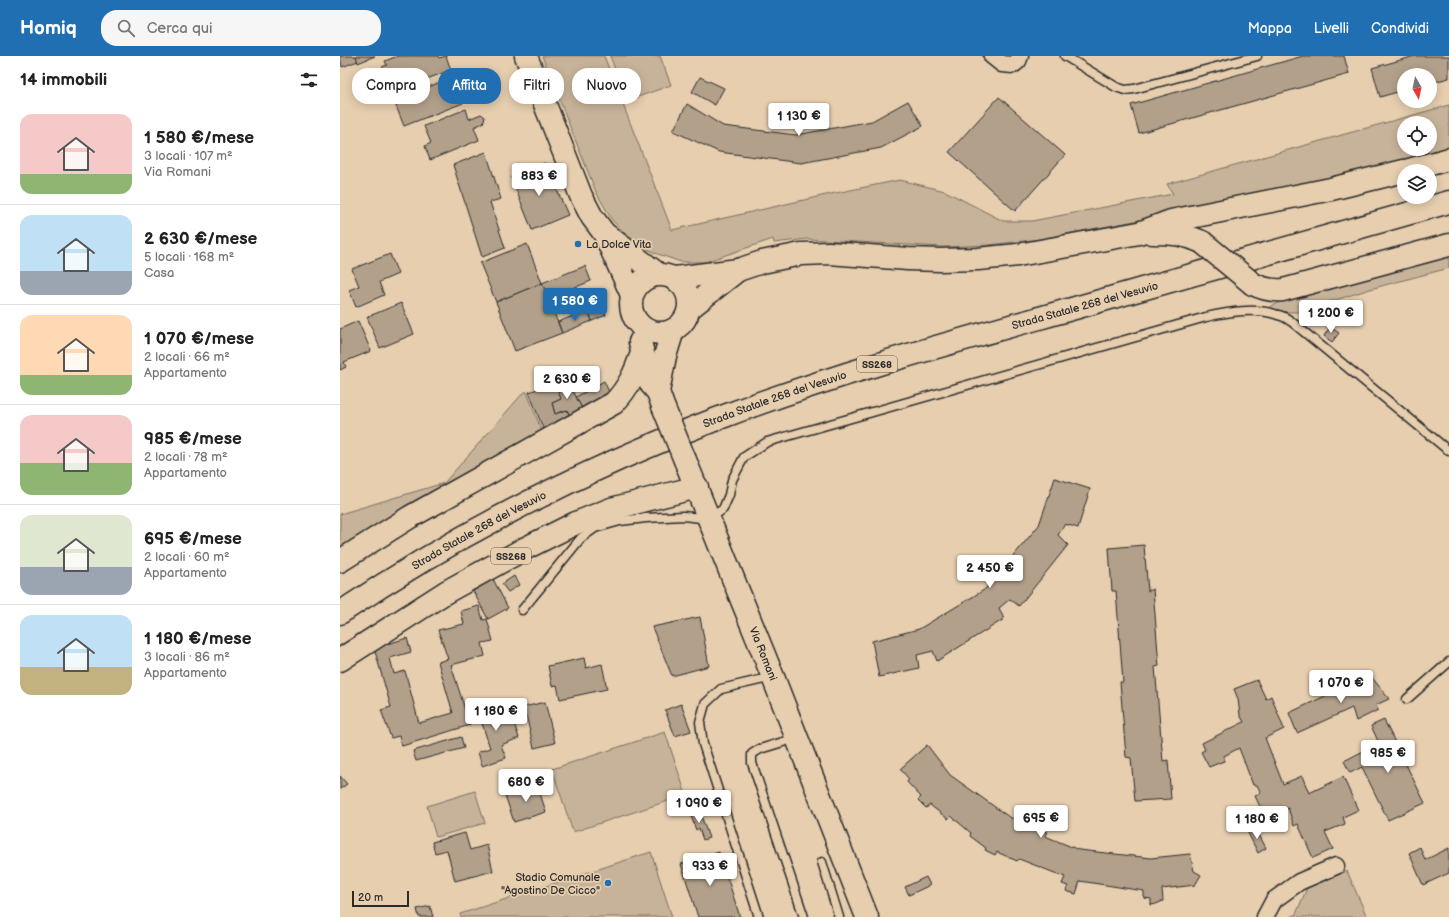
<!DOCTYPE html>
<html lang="it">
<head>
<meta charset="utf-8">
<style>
	:root { --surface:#fff; --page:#f6f6f6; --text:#222; --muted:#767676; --line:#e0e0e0; --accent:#1f6fb2 }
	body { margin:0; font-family:"Balsamiq Sans",sans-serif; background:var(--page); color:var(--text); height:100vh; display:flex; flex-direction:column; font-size:15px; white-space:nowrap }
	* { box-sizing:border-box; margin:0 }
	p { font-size:13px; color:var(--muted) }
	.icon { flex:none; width:22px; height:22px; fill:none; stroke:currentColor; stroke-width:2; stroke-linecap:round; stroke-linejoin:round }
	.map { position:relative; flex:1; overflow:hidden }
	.side { display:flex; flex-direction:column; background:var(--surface); width:340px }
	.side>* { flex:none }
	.banner { position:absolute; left:12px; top:12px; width:380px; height:36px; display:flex; gap:8px }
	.needle { width:26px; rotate:171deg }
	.controls { position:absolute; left:1057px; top:12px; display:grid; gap:8px }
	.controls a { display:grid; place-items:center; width:40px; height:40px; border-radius:50%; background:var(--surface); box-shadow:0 2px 10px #0003; font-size:20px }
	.scale { position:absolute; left:12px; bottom:10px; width:57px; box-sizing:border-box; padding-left:4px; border:2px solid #2b2b2b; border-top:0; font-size:11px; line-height:14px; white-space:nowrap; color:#2b2b2b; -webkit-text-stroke:3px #e6ceaf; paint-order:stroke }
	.price { position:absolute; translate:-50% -34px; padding:0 9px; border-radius:4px; background:#fff; color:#222; font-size:13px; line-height:26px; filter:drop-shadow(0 1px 2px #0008) }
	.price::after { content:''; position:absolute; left:50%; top:24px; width:12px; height:9px; margin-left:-6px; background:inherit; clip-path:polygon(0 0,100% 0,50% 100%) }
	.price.on { background:var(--accent); color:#fff }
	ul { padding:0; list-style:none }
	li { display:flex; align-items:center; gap:12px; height:100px; padding:0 20px }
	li+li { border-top:1px solid var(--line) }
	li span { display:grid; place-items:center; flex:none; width:112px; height:80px; border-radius:12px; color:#555 }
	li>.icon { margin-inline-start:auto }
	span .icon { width:48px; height:48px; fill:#fffc; stroke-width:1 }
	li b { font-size:17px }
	h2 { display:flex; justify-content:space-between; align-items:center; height:48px; padding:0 20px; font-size:17px }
	.chip { padding:0 14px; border-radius:16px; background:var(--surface); box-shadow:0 2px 10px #0003; font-size:14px; line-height:36px }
	.chip.on { background:var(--accent); color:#fff }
	header { display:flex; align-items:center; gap:24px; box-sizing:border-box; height:56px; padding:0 20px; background:var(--accent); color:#fff }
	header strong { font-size:19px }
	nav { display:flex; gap:22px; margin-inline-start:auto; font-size:14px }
	.search { width:280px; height:36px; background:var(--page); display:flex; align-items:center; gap:10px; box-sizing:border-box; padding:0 14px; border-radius:16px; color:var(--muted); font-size:15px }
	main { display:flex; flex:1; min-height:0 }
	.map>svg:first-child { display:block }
	.green { fill:#c7b399; stroke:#796f62; fill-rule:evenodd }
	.building { fill:#b2a08b; stroke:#2b2b2b }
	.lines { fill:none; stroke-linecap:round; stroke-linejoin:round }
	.lane-casing { stroke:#2b2b2b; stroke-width:11 }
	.street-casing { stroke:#2b2b2b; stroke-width:19 }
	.secondary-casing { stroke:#2b2b2b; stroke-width:25 }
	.highway-casing { stroke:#2b2b2b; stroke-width:25 }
	.lane { stroke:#e6ceaf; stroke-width:8 }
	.street { stroke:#e6ceaf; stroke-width:16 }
	.secondary { stroke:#e6ceaf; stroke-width:22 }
	.highway { stroke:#e6ceaf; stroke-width:22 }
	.secondary-bridge-casing { stroke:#2b2b2b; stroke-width:25; stroke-linecap:butt }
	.highway-bridge-casing { stroke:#2b2b2b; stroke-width:25; stroke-linecap:butt }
	.secondary-bridge { stroke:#e6ceaf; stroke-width:22 }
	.highway-bridge { stroke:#e6ceaf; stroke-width:22 }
	.poi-dot { fill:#1f6fb2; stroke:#e6ceaf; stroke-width:1.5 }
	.labels { text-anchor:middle; stroke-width:3.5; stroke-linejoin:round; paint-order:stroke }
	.shield { fill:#e6ceaf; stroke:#635c53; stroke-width:1 }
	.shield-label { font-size:10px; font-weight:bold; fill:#2b2b2b }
	.poi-label { font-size:11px; fill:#2b2b2b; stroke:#e6ceaf; text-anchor:start }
	.street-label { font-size:11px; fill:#2b2b2b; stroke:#e6ceaf }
</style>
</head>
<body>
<header>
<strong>Homiq</strong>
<div class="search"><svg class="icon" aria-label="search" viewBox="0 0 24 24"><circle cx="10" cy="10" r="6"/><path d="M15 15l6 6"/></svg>Cerca qui</div>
<nav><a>Mappa</a><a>Livelli</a><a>Condividi</a></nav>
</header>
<main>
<section class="side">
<h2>14 immobili<svg class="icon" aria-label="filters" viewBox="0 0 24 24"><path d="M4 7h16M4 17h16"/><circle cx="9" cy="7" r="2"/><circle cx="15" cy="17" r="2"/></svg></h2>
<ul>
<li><span style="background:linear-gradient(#f6c9c9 75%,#8fb573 0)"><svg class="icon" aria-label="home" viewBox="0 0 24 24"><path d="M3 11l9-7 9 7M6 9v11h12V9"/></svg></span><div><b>1 580 €/mese</b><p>3 locali · 107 m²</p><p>Via Romani</p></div></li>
<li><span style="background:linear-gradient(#bfe0f5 70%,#9aa5b1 0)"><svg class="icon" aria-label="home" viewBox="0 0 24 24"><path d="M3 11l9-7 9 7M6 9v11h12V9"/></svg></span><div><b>2 630 €/mese</b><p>5 locali · 168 m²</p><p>Casa</p></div></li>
<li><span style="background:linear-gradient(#ffd9b3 75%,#8fb573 0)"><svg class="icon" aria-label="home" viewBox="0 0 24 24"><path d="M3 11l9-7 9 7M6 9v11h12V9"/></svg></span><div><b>1 070 €/mese</b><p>2 locali · 66 m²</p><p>Appartamento</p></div></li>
<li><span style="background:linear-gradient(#f6c9c9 60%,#8fb573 0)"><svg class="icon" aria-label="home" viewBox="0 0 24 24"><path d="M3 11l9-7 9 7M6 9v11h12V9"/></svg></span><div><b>985 €/mese</b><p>2 locali · 78 m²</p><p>Appartamento</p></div></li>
<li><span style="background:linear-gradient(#dfe7d0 65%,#9aa5b1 0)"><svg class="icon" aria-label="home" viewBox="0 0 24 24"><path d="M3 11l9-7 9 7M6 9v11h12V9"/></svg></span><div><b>695 €/mese</b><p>2 locali · 60 m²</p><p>Appartamento</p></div></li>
<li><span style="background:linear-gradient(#bfe0f5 65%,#c2b280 0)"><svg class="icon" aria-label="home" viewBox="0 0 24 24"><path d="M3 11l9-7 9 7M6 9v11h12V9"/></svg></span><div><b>1 180 €/mese</b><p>3 locali · 86 m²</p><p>Appartamento</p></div></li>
</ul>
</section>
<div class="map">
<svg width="1109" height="861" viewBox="0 0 1109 861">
	<rect width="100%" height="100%" fill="#e6ceaf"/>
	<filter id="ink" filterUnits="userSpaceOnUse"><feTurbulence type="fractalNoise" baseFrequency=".025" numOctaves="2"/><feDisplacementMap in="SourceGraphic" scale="8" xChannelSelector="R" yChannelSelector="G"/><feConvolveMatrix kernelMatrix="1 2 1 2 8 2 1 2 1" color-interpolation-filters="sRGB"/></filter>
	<g filter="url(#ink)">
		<g class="green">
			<path d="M202,0H264L332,174L486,139L560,124L605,135L663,165H692L833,138L827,128L1109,49V97L847,155L700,183L648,189L603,191L467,183L434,187L433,183L365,206H341L315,197L291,184L272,164L256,136ZM1064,67H1090V93H1064Z"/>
			<polygon points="270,0 320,0 331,29 287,45"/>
			<polygon points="1109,199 1109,212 1030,233 958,256 945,256 928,252 944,244"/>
			<polygon points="184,336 187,336 202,376 0,495 0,458 104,427"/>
			<polygon points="325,676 346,739 233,776 212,713"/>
			<polygon points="135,735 145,767 96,781 87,750"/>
			<polygon points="311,796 332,861 121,861 120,858"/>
			<polygon points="1007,815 1027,861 950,861 956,858 967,832"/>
		</g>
		<g class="building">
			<polygon points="0,0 16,0 18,5 2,11"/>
			<polygon points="16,0 35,0 18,7"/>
			<polygon points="58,0 98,0 99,2 106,0 111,14 46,38 39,19 44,17 42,11 47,9 45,5"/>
			<polygon points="963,0 1004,0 1009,18 799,77 791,49"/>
			<polygon points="1075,0 1109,0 1109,22 1090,27 1090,19 1064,19 1064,34 1040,41 1032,12"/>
			<polygon points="113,21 117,29 122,30 123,39 121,42 123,47 64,70 54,45"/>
			<polygon points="360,21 384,32 375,49 352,36"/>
			<polygon points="659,41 725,99 675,155 609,96"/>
			<polygon points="568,45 583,70 541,92 461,107 379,96 333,75 347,48 383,70 456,79 532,65"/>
			<polygon points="126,53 129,63 141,58 145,61 143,67 134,71 139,84 90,104 85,90 91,87 84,70"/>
			<polygon points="146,96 161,143 150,146 165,192 142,201 113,109"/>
			<polygon points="205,107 228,159 192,174 171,121"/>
			<polygon points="187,188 202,227 156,246 140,207"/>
			<polygon points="50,198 58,218 39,226 44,239 16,251 9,234 19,230 12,213"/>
			<polygon points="245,210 251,225 208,242 202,227"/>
			<polygon points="202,227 222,277 175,295 156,246"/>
			<polygon points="61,247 74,278 40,292 27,261"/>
			<polygon points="262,248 266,259 252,265 248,254"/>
			<polygon points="248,254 252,265 222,277 218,266"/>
			<polygon points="18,265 31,295 4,306 6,311 0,314 0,273"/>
			<polygon points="990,271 999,277 992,286 984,280"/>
			<polygon points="227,323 243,354 230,361 227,354 215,358 212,347 221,343 215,327"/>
			<polygon points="264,325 270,338 243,354 236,341"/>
			<polygon points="215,327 221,343 212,347 215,358 227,354 230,361 204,375 189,336"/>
			<polygon points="715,422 750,433 738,472 725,468 718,479 728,489 679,550 670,543 659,552 664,563 597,605 593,595 577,599 579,612 539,621 532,585 579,573 644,534 651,527 699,469"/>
			<polygon points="804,489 808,535 813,533 819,610 815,611 823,705 828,704 831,743 795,745 791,702 786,701 780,626 783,626 776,535 772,535 769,492"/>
			<polygon points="174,520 179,529 168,536 162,528"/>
			<polygon points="153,523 168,552 148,563 133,535"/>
			<polygon points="139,550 143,564 147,563 153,585 142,587 145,600 111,609 130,669 62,690 59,680 51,682 41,654 51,651 34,592 67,582 71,596 50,602 54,618 65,615 79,667 113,657 98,606 108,603 98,574 124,568 121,555"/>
			<polygon points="360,561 369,610 332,620 312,571"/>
			<polygon points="244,602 246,612 262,608 267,633 220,643 217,629 212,630 208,610"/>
			<polygon points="1030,619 1049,643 1036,649 1038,654 1016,665 1012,652 957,677 949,657"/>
			<polygon points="917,624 926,643 931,640 944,673 925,682 943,728 962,720 969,737 1003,721 1018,754 1003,761 1005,768 985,776 993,793 973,802 958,768 954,770 948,752 925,761 915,740 921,737 917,729 913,729 899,692 884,700 884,705 869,711 861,696 865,694 862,687 904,666 900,659 898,643 894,633"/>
			<polygon points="164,646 170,664 173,664 179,682 161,689 166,702 142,710 138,696 150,692 138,655"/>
			<polygon points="205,646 215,687 194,692 184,651"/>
			<polygon points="341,648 351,675 335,680 325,654"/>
			<polygon points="1044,664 1085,747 1048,764 1022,711 1010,717 1004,705 1039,687 1031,670"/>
			<polygon points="121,681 124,692 76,705 73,695"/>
			<polygon points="587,689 610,719 669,761 707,776 705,780 739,794 811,802 850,798 854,815 861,819 855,829 822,833 823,845 816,848 811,849 811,843 804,842 804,835 740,825 736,838 726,835 728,830 722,828 725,821 679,803 677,805 657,796 655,799 645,794 646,792 630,780 631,777 611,760 608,763 590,749 586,752 578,744 581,741 567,726 569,723 560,713"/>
			<polygon points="0,720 7,728 0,733"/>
			<polygon points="197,728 206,756 174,766 165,739"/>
			<polygon points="359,754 369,782 363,784 359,772 356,774 350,757"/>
			<polygon points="915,771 926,792 918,797 907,775"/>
			<polygon points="125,777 130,794 147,789 153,815 115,825 107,794 95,797 92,786"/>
			<polygon points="1080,791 1085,804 1109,792 1109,817 1083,829 1069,797"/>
			<polygon points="379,796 400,861 358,861 341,808"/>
			<polygon points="586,821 590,829 569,839 565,831"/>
			<polygon points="90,850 93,861 79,861 77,853"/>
		</g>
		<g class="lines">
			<g class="lane-casing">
				<g id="lane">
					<polyline points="725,0 776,31 785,34 794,33 917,0"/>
					<path d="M182,554L241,482L255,472L280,465L306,462L343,460L370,463L383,453L389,439L392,424L404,401L427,386L866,261C888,256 916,251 938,259C943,260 948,263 952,266L1109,395"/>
					<polyline points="1067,643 1109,606"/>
					<polyline points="456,682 420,693 412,698 412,707 464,861"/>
					<polyline points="482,806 499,861"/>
					<polyline points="419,861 363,688 360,666 365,648 381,633 433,621"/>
				</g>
			</g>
			<g class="street-casing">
				<g id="street">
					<polyline points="652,0 662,8 673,9 678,5 680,0"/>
					<polyline points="925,861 934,844 959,826 996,810"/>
				</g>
			</g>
			<g class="secondary-casing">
				<g id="secondary">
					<polyline points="186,0 241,140 252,161 264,177 292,239"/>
					<polyline points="265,178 318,218"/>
					<circle cx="320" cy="248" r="29"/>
					<polyline points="300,286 311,328 318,336 323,350"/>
					<polyline points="318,336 325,300 333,274"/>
					<path id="s1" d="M345,404L433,621L527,861"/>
				</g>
			</g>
			<g class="highway-casing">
				<g id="highway">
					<polyline points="1065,115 1109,103"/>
					<path d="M812,177C830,177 845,178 862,186"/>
					<polyline points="335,222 398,214 422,206 461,198 489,197 568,203 600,204 638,203 678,199 799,177 831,165 991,133 1064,115"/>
					<path d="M913,228C923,233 932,235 943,234L1109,189"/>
					<polyline points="350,252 398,214"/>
					<path d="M0,505L70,461L274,347C289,331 295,317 302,297"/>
					<path id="s2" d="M0,557C117,478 249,411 382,361C497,317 617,285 735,252C860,217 985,182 1109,146"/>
					<polyline points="0,604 106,536 186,492 236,467 271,453 357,431"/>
				</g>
			</g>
			<use href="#lane" class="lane"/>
			<use href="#street" class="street"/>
			<use href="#secondary" class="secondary"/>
			<use href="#highway" class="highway"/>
			<g class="secondary-bridge-casing">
				<polyline id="secondary-bridge" points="323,350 345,404"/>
			</g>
			<g class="highway-bridge-casing">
				<polyline id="highway-bridge" points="862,186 913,228"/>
			</g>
			<use href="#secondary-bridge" class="secondary-bridge"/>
			<use href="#highway-bridge" class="highway-bridge"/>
		</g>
	</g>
	<g class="poi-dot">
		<circle cx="238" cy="188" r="4"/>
		<circle cx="268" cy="827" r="4"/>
	</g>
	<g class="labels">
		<g class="shield">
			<rect x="517" y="300" width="40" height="16" rx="3"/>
			<rect x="151" y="492" width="40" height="16" rx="3"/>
		</g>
		<g class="shield-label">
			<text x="537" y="312">SS268</text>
			<text x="171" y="504">SS268</text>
		</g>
		<g class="poi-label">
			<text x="246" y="192">La Dolce Vita</text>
			<text x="260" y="825" text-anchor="end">Stadio Comunale<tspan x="260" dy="13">"Agostino De Cicco"</tspan></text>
		</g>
		<g class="street-label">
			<text dy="4" stroke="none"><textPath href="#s2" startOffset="810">Strada Statale 268 del Vesuvio</textPath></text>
			<text dy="4" stroke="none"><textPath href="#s2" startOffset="486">Strada Statale 268 del Vesuvio</textPath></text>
			<text dy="4" stroke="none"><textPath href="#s2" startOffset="162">Strada Statale 268 del Vesuvio</textPath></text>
			<text dy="4" stroke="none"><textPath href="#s1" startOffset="209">Via Romani</textPath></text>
		</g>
	</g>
</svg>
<div class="controls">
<a><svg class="needle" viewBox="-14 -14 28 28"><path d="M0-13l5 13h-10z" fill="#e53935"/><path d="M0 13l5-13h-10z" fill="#767676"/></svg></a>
<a><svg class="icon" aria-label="locate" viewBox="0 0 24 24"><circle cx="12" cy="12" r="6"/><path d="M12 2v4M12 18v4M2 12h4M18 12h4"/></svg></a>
<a><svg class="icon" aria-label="layers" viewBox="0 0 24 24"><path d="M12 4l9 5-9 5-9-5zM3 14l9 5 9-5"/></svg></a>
</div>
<div class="scale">20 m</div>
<b class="price" style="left:459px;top:81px">1 130 €</b>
<b class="price" style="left:199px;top:141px">883 €</b>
<b class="price on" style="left:235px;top:266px">1 580 €</b>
<b class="price" style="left:991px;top:278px">1 200 €</b>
<b class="price" style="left:227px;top:344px">2 630 €</b>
<b class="price" style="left:650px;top:533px">2 450 €</b>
<b class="price" style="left:1001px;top:648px">1 070 €</b>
<b class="price" style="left:156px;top:676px">1 180 €</b>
<b class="price" style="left:1048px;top:718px">985 €</b>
<b class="price" style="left:186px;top:747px">680 €</b>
<b class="price" style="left:359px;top:768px">1 090 €</b>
<b class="price" style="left:701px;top:783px">695 €</b>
<b class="price" style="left:917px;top:784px">1 180 €</b>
<b class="price" style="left:370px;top:831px">933 €</b>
<div class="banner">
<a class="chip">Compra</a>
<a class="chip on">Affitta</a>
<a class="chip">Filtri</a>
<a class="chip">Nuovo</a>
</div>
</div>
</main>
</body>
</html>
